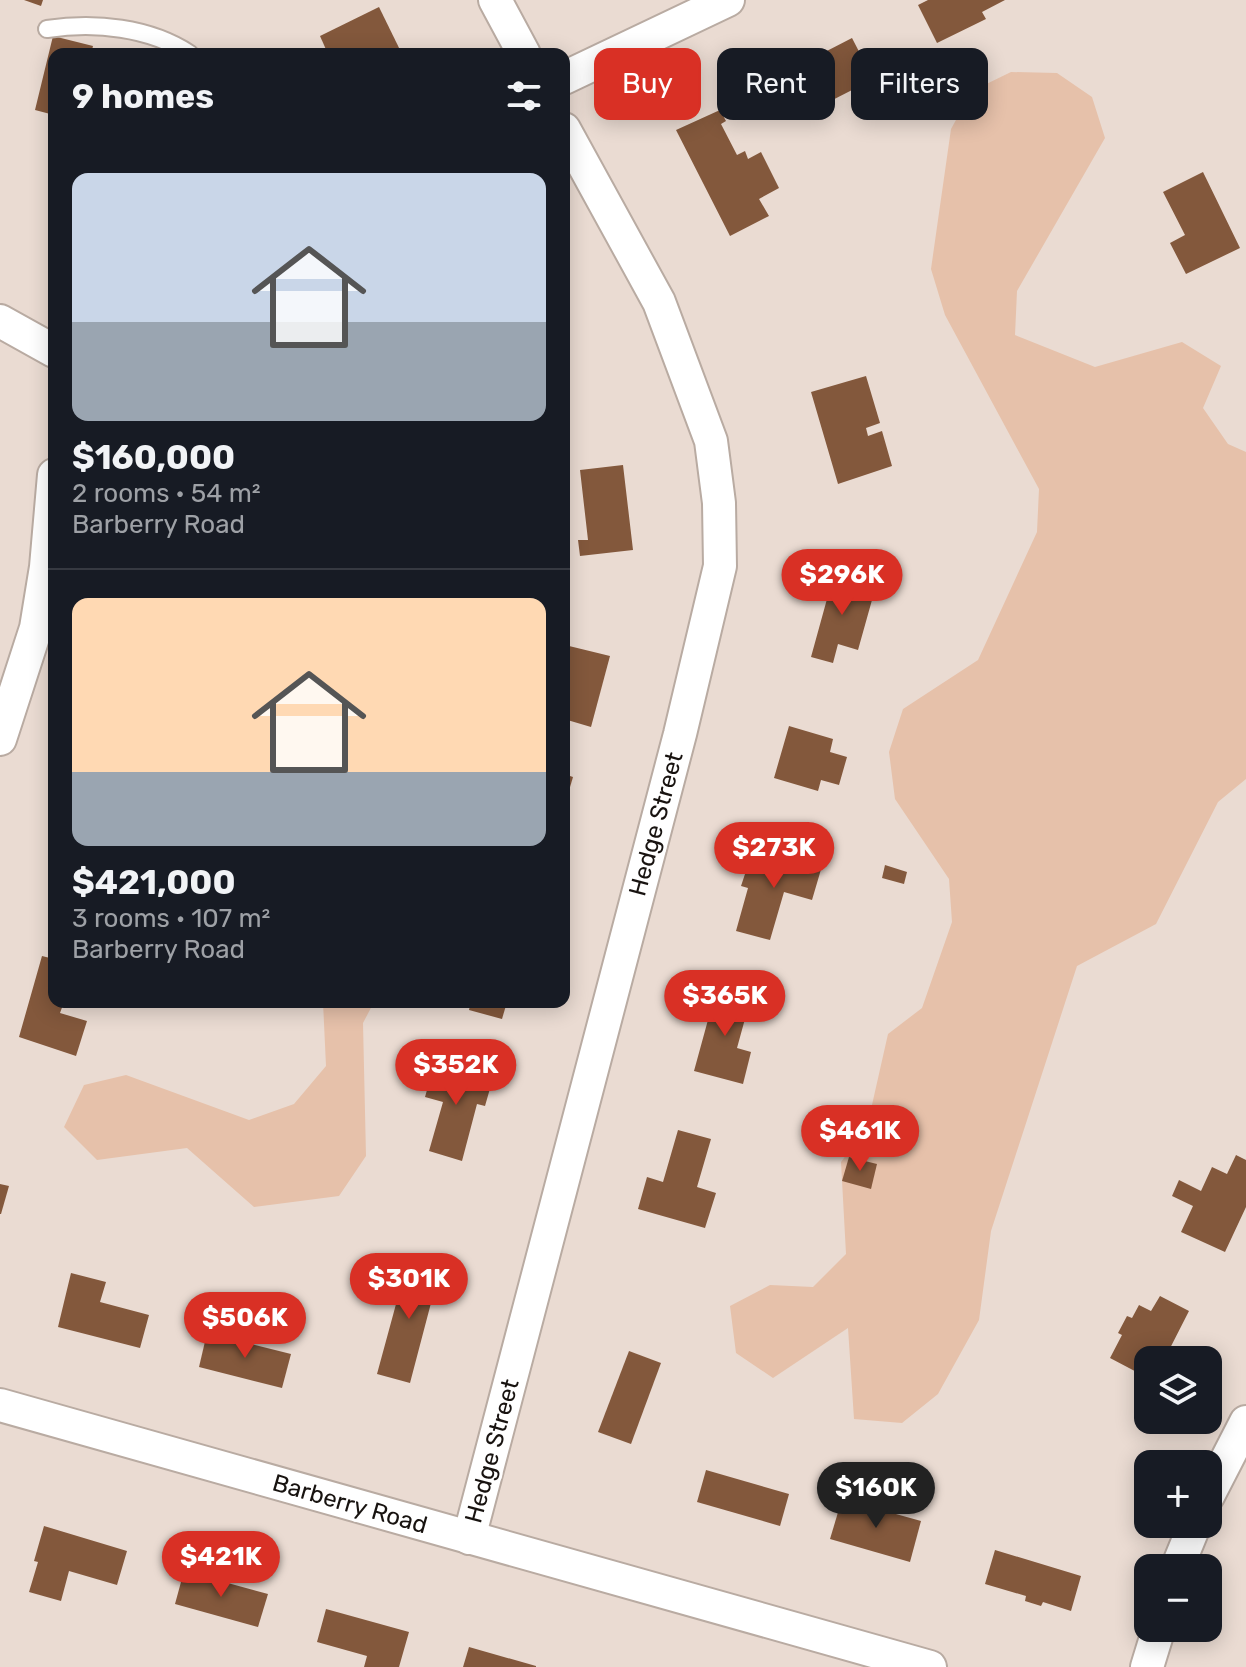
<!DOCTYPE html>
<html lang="en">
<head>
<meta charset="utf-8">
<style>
	:root { --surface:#171b24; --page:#20242c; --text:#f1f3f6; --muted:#9ea1a6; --line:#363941; --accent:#d93025 }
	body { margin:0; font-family:Rubik,sans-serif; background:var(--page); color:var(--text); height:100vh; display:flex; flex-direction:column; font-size:30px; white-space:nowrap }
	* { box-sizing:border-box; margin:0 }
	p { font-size:26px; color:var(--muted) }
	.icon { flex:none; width:44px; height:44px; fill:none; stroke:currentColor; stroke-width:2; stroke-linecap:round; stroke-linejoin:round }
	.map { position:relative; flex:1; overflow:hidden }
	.sheet { position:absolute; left:48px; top:48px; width:522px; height:960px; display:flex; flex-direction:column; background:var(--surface); border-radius:16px; box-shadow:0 4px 20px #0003 }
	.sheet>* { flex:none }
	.hud { position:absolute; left:594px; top:48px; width:532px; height:72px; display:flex; gap:16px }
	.fabs { position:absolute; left:1134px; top:1346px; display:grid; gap:16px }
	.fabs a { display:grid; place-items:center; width:88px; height:88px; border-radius:16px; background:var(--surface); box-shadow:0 4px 20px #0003; font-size:40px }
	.price { position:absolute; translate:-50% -68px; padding:0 18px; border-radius:28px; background:var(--accent); color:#fff; font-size:26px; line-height:52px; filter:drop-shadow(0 2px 4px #0008) }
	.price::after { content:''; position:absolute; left:50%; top:48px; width:24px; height:18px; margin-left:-12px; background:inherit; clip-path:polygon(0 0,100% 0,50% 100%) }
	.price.active { background:#222; color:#fff }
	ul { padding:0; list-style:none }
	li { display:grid; align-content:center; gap:16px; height:424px; padding:0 24px }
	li+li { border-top:2px solid var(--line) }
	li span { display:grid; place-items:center; height:248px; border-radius:16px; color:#555 }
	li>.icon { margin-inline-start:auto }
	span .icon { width:144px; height:144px; fill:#fffc; stroke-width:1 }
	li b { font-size:34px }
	h2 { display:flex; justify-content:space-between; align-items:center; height:96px; padding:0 24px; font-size:34px }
	.chip { padding:0 28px; border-radius:16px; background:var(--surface); box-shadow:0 4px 20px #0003; font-size:28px; line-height:72px }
	.chip.active { background:var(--accent); color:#fff }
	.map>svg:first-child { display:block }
	.green { fill:#e6c1aa }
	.building { fill:#83583c }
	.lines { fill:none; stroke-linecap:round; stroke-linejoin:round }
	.service-casing { stroke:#b9aba2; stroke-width:20 }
	.minor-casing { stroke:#b9aba2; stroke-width:36 }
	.service { stroke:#fff; stroke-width:16 }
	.minor { stroke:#fff; stroke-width:32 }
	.labels { text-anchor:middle; stroke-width:6; stroke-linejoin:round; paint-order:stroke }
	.street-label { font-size:24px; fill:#181310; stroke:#fff }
</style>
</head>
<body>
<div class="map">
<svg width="1246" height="1667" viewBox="0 0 1246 1667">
	<rect width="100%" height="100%" fill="#eadbd2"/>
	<g class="green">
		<polygon points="1011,72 1057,73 1092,97 1105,138 1017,291 1015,335 1095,367 1182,342 1221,366 1203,408 1228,444 1246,452 1246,779 1218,802 1156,924 1077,966 991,1231 979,1320 938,1394 902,1423 854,1419 848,1328 773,1378 736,1353 730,1306 770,1285 813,1287 846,1254 841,1162 867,1127 888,1034 922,1008 952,922 949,879 895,799 889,752 903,709 978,660 1037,532 1039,489 945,315 931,269 951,129 972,91"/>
		<polygon points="323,1002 374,1002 363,1023 366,1156 339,1196 254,1207 187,1148 97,1160 64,1127 84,1085 126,1075 249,1120 294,1104 326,1066"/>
	</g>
	<g class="building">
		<polygon points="24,0 43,0 41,6"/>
		<polygon points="928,0 1005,0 982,12 986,19 937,43 918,5"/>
		<polygon points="379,7 402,54 328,54 320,36"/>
		<polygon points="53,36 93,46 91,54 54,54 54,115 35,110"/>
		<polygon points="852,38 868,69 851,78 856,88 809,112 788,71"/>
		<polygon points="720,110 726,121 721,124 737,155 745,151 748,159 761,152 779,188 759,199 769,216 730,236 676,130"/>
		<polygon points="1203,172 1240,248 1186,274 1170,243 1185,235 1163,192"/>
		<polygon points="866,376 880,423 866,428 868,436 882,431 892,466 838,484 811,392"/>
		<polygon points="623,465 633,550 580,556 578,540 588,540 580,470"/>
		<polygon points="835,570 866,579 861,597 872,600 858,650 838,644 833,663 811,657"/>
		<polygon points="565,645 610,656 591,727 564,719"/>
		<polygon points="789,726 833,739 830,752 847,757 839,785 821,780 818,791 774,778"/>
		<polygon points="564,774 573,777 565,804 564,804"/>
		<polygon points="759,848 822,866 812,900 784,892 770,940 736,931 748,888 741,886 746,871 752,873"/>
		<polygon points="885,865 907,872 904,884 882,878"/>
		<polygon points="42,956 54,959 54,1002 64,1002 60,1013 87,1021 76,1056 19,1037"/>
		<polygon points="717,987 751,997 737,1048 751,1052 743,1084 694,1071"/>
		<polygon points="471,1002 507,1002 502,1019 469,1010"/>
		<polygon points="435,1062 493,1078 485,1106 477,1104 462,1161 429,1151 443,1102 425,1097"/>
		<polygon points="853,1111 887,1123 881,1140 847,1129"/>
		<polygon points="678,1130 711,1139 697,1187 716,1193 705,1228 638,1209 647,1177 663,1182"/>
		<polygon points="1236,1155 1246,1160 1246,1207 1225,1252 1181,1232 1193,1206 1172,1196 1179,1180 1201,1191 1212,1167 1227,1174"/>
		<polygon points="849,1157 877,1164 871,1189 842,1181"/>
		<polygon points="0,1184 9,1186 1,1214 0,1214"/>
		<polygon points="408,1260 441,1270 435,1292 440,1293 437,1304 431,1303 410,1383 377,1374"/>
		<polygon points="71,1273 106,1282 100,1302 149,1315 140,1348 58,1327"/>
		<polygon points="1160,1296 1189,1311 1164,1360 1148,1360 1148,1378 1110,1358 1122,1335 1118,1333 1127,1316 1132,1318 1139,1305 1151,1311"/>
		<polygon points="207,1333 291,1354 282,1388 199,1367"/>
		<polygon points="629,1351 661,1363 631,1444 598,1432"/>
		<polygon points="706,1470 789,1494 780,1526 697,1502"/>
		<polygon points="842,1499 921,1521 910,1562 830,1539"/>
		<polygon points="44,1526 127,1551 117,1585 69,1571 61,1601 29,1592 38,1562 34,1561"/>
		<polygon points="995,1550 1081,1576 1071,1611 1043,1602 1041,1606 1025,1601 1026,1596 985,1584"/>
		<polygon points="184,1571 268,1594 258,1627 175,1604"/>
		<polygon points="326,1609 409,1632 399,1667 364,1667 367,1656 317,1642"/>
		<polygon points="469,1647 536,1666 536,1667 463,1667"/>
	</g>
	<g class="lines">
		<g class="service-casing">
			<path id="service" d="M47,29C95,22 149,27 190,54"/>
		</g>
		<g class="minor-casing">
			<g id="minor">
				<polyline points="495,0 524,54"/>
				<polyline points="564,78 728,0"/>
				<polyline points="0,321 54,351"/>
				<polyline points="0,739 36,628 46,567 54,475"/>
				<polyline points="0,1405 930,1667"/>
				<polyline points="1208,1496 1246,1422"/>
				<polyline points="469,1538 680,734 720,566 719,503 711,441 659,302 564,129"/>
				<polyline points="1177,1568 1195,1524"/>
				<polyline points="1147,1667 1159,1628"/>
			</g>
		</g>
		<use href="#service" class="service"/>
		<use href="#minor" class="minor"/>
	</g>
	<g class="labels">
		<g class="street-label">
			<text transform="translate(656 824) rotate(-75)" y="8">Hedge Street</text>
			<text transform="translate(492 1451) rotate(-75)" y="8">Hedge Street</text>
			<text transform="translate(350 1504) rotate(16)" y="8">Barberry Road</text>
		</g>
	</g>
</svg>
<div class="fabs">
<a><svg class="icon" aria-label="layers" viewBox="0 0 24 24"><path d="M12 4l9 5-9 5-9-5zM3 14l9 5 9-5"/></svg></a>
<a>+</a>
<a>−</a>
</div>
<b class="price" style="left:842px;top:617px">$296K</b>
<b class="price" style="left:774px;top:890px">$273K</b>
<b class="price" style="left:725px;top:1038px">$365K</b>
<b class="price" style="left:456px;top:1107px">$352K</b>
<b class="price" style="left:860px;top:1173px">$461K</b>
<b class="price" style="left:409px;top:1321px">$301K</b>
<b class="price" style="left:245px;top:1360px">$506K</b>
<b class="price active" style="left:876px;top:1530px">$160K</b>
<b class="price" style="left:221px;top:1599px">$421K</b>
<div class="hud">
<a class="chip active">Buy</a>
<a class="chip">Rent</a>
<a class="chip">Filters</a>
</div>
<section class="sheet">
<h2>9 homes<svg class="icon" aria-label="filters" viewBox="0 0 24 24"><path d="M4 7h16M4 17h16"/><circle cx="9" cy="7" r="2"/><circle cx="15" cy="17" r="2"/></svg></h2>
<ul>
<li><span style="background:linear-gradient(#c9d6e8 60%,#9aa5b1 0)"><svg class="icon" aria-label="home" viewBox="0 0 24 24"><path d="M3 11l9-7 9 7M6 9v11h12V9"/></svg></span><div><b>$160,000</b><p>2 rooms · 54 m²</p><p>Barberry Road</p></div></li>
<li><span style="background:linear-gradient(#ffd9b3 70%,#9aa5b1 0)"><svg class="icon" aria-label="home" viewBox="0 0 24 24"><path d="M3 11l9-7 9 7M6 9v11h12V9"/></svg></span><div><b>$421,000</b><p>3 rooms · 107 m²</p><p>Barberry Road</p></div></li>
</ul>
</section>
</div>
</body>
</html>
